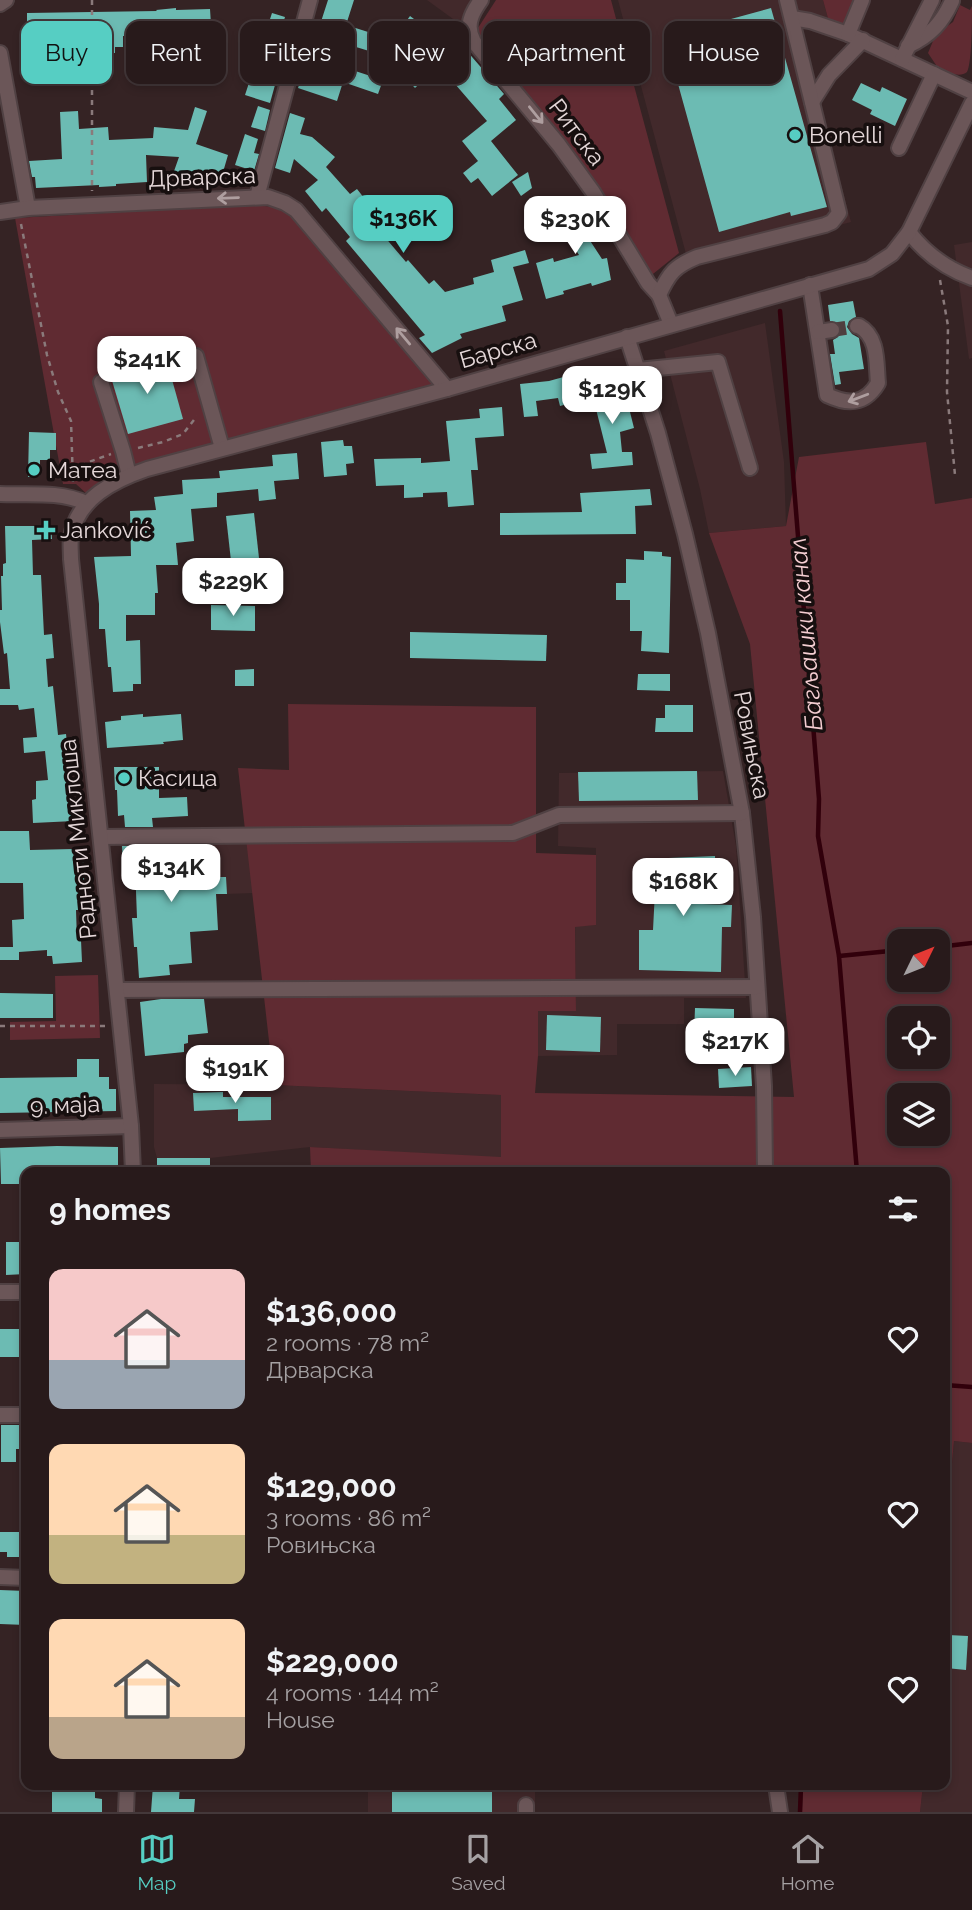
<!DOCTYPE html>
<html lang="en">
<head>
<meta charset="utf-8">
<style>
	:root { --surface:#281a1b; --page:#342728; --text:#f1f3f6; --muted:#a5a1a3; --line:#44383a; --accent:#56cec3 }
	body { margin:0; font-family:Raleway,sans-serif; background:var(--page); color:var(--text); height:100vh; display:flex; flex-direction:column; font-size:26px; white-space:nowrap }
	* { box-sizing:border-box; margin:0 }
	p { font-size:23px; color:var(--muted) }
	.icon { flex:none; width:38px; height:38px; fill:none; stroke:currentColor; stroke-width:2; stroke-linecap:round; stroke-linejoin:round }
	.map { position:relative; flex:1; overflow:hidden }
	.details { position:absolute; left:21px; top:1167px; width:929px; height:623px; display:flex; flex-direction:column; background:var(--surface); border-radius:14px; box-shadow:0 4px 10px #0003,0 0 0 2px var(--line) }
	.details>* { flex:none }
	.guide { position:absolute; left:21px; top:21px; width:931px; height:63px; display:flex; gap:14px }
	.needle { width:46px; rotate:47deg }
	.tools { position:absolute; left:887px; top:929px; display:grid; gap:14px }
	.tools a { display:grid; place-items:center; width:63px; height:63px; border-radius:14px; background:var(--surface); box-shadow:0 4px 10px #0003,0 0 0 2px var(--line); font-size:35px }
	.price { position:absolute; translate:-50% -60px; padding:0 16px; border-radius:14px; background:#fff; color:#222; font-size:23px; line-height:46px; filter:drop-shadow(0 2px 4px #0008) }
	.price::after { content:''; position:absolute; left:50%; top:42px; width:21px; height:16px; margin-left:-10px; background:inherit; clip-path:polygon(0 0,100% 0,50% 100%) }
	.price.current { background:var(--accent); color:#111 }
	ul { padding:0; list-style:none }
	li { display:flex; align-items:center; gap:21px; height:175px; padding:0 28px }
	li span { display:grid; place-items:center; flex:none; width:196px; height:140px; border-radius:14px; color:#555 }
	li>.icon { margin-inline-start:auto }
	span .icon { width:84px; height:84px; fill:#fffc; stroke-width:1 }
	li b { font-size:30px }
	h2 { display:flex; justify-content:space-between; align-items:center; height:84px; padding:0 28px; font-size:30px }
	.pill { padding:0 24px; border-radius:14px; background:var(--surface); box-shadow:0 4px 10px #0003,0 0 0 2px var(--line); font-size:24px; line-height:63px }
	.pill.current { background:var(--accent); color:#111 }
	.tab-bar { display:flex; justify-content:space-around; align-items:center; height:98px; border-top:2px solid var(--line); background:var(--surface); font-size:19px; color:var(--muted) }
	.tab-bar a { display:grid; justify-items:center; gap:4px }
	.tab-bar .current { color:var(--accent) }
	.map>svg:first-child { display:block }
	.built { fill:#42292b }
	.green { fill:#602b32; fill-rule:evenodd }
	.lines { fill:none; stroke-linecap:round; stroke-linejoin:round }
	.stream { stroke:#31000b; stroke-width:4.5 }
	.building { fill:#6cbbb3 }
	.minor-tunnel { stroke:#4f3e3f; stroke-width:14; stroke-dasharray:14 7; stroke-linecap:butt }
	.minor-casing { stroke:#504143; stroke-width:18 }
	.path { stroke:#8a7a7b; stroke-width:2.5; stroke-dasharray:5 5; stroke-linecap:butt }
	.minor { stroke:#6b5658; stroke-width:14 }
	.oneway { stroke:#ae9e9f }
	.poi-dot { fill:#56cec3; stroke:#170f0f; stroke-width:2.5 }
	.labels { text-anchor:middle; stroke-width:7; stroke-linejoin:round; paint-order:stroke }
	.street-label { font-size:23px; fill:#e5d8d9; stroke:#170f0f }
	.poi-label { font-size:23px; fill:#e5d8d9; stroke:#170f0f; text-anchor:start }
	.water-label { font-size:24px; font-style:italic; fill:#f5ced2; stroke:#170f0f }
</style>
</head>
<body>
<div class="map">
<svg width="972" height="1812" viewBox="0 0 972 1812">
	<rect width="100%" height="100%" fill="#352324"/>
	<g class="built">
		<polygon points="427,0 478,0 460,24"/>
		<polygon points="618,0 823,0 829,22 800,30 851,222 689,265"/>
		<polygon points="972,242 972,358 969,359 954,245"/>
		<polygon points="765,323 784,462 786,526 709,533 700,489 664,351"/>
		<polygon points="723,771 736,846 746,998 684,998 684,1024 617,1024 617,1055 538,1056 538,1011 576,1010 575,926 596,925 596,848 558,846 559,773"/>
		<polygon points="251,836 254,893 169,896 168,881 123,883 121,841"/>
		<polygon points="154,1084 274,1085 501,1095 501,1158 310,1147 210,1158 157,1158 154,1147"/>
		<polygon points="954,1441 972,1443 972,1812 920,1812 923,1785 945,1785 945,1541"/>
		<rect x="368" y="1785" width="167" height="27"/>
	</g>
	<g class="green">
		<polygon points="496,0 611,0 679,253 648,278 535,109 476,31"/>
		<polygon points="823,0 854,0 843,27 829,22"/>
		<path d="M960,5L970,10L972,6C972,20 972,63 967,72C960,78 948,72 940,71L928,53L936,34L953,22Z"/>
		<polygon points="251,205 276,207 290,215 433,384 145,465 88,495 76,484 63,484 15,218"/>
		<path d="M926,442L935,504L972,498V1443L954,1441L945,1541V1172H311L310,1147L501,1157V1095L274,1085L238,768L289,770L288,704L536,707V853L596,855V925L575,927L576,1011H538V1056L535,1093L794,1097L750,644L709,533L786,526L799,457ZM900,942H938V980H900ZM900,1018H938V1057H900ZM900,1096H938V1134H900Z"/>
		<polygon points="98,975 100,1038 10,1040 10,1022 56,1021 55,976"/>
		<polygon points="803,1785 923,1785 920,1812 802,1812"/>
	</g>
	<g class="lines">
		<g class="stream">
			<polyline points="780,311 819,799 818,836 839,956 857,1172"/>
			<polyline points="938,947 972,943"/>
			<polyline points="839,956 900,950"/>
			<polyline points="945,1385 972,1387"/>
			<polyline points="800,1812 801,1785"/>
		</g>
	</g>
	<g class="building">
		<polygon points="328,0 354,0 346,25 384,37 379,54 356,47 349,69 383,80 378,94 343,82 337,101 298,88 306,65 314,68 324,37 317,34"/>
		<polygon points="176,8 176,10 210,9 212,40 185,41 185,39 159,41 159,36 123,36 123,47 115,47 115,53 98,54 97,44 53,44 53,52 37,52 36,41 27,41 27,13 157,11 156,10"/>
		<polygon points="771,8 827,207 791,216 790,212 719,232 665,37"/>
		<polygon points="272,13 285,17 276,46 285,49 270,103 245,95"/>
		<polygon points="410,16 422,25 412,39 400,30"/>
		<polygon points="466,50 504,94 499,99 516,120 491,141 518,175 492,196 478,178 471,183 463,173 478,161 462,141 487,121 455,84 453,86 441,72"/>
		<polygon points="420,53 436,68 415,88 400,72"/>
		<polygon points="861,83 880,92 882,87 907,99 895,126 870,114 872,110 852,100"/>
		<polygon points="258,106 270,110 265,131 251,127"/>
		<polygon points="195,107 207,111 196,144 228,155 221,179 196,171 193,180 173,174 179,157 146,155 147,182 116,184 116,186 99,187 99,185 36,188 35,177 32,177 29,161 62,159 60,112 78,111 79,129 108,127 109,140 153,138 154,127 188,130"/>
		<polygon points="290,113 305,118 300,134 312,137 335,157 326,167 350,194 357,189 368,203 361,209 406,262 408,260 429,284 434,280 445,292 474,284 473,278 494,272 491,260 525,250 529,263 513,267 523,300 502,306 506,321 460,334 462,338 432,353 419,338 425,335 346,241 350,237 326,208 322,212 305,191 318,180 294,159 290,173 275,168"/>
		<polygon points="245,134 258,139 254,153 259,154 254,171 235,165"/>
		<polygon points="528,172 532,188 521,196 512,182"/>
		<polygon points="584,198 596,217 585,224 591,234 587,236 602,259 607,258 611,280 592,286 591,283 563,291 564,294 546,299 536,263 553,258 554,262 579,255 555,216"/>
		<polygon points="853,301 856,317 849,321 847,327 852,334 859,338 864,369 839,372 841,384 835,385 830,354 835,354 833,340 838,337 842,329 839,324 830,321 828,305"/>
		<polygon points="166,358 183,419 128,434 110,374"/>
		<polygon points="578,373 586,399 560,406 558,398 536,401 538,416 524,417 520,384 549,381"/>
		<polygon points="620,382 627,409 629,408 634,428 620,432 622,452 632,452 633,465 592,469 590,454 607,453 591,389"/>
		<polygon points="502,407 504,436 475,438 478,470 471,470 474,505 448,507 447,492 423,493 423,497 404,498 404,485 376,486 374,459 421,458 421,463 450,461 446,421 480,418 479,409"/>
		<polygon points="29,432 56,433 56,450 50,450 50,460 40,460 40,476 28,477"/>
		<polygon points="343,440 344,446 352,446 354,463 346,464 347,475 324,477 321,442"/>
		<polygon points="297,453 299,479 274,481 276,499 259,501 258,489 217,493 217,507 191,509 194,541 176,543 178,565 156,565 158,593 155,593 155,615 126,615 126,641 140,640 141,684 133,684 133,691 113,692 111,667 108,667 105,629 99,629 99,604 94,557 131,556 130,511 156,510 154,497 183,494 182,480 220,478 219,471 273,466 272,455"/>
		<polygon points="650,489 652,505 635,506 636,534 500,535 500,513 582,512 580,493"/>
		<polygon points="254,513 259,558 231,561 226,516"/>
		<polygon points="5,526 51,526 52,539 32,540 33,575 41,575 44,635 52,634 54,658 46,659 48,687 53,686 58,735 66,734 69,761 66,761 68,798 73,798 74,821 33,823 32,800 36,799 36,781 48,780 45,751 24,753 23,738 37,737 34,708 19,710 18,705 0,705 0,689 10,689 7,653 4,654 0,622 0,610 2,610 1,576 3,576 3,564 6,563"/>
		<polygon points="644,551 662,552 662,556 671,557 669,653 641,651 642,631 630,631 630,600 616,600 616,583 626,583 626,559 644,560"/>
		<polygon points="211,605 255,606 255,631 211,630"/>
		<polygon points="410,632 547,635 546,661 410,658"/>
		<polygon points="254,669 254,686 235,686 235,670"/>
		<polygon points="638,674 670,674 670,691 637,690"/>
		<polygon points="665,705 693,705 693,732 655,732 656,718 665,718"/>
		<polygon points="143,714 143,717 181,714 183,740 163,742 164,744 107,748 105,722 121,720 121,716"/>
		<polygon points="114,767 159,767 159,798 187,797 188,816 152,818 153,827 125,827 124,815 118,816 117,790 115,790"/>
		<polygon points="697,771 698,800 579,801 578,772"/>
		<polygon points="0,831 29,831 30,850 73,849 74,862 84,861 84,883 78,883 79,910 76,910 77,940 81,940 82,962 53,964 52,956 47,956 47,950 19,952 19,960 0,960 0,947 13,947 12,920 24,919 23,883 0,883"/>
		<polygon points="122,846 206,846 207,877 226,877 227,894 216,894 218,930 190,932 192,963 169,965 170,975 139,978 137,947 134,947 132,918 137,918 135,865 123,866"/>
		<polygon points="715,856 716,880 701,881 702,904 732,905 731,927 722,927 721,972 639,970 639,930 653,930 655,891 646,891 645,859"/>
		<polygon points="0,993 53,994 53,1018 0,1018"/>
		<polygon points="161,999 204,999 208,1033 188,1035 188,1043 184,1044 184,1052 145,1056 140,1002"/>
		<polygon points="695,1008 734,1009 734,1026 720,1025 721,1050 693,1052 692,1034 694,1034"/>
		<polygon points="547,1015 601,1017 600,1052 546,1050"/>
		<polygon points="77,1059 99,1059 99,1077 109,1077 109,1089 116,1089 116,1111 0,1113 0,1078 77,1077"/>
		<polygon points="751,1067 752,1086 719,1088 718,1069"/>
		<polygon points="223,1092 223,1097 271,1097 271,1120 238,1121 238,1109 194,1111 193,1093"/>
		<polygon points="57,1146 118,1147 118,1169 97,1169 97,1172 26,1172 26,1184 1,1184 0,1148"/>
		<polygon points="157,1158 210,1158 210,1170 187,1170 187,1172 157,1172"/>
		<polygon points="6,1242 26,1242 26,1274 6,1275"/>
		<rect x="0" y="1329" width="26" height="28"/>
		<polygon points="1,1425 25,1425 25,1449 16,1449 16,1462 1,1462"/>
		<polygon points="0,1532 26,1532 26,1557 7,1557 7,1552 0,1552"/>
		<polygon points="0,1590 26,1591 26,1625 0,1624"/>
		<polygon points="948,1635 968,1636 966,1670 946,1668"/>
		<polygon points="52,1785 95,1785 95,1798 102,1799 102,1812 52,1812"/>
		<polygon points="153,1785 180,1785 179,1799 195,1799 194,1812 151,1812"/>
		<rect x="392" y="1785" width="100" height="27"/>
	</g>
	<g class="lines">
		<polyline class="minor-tunnel" points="832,330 857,326"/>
		<g class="minor-casing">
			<g id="minor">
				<path d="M481,0C471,14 465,26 474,42L559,145L593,192L648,283L659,295"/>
				<polyline points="0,4 6,0"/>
				<polyline points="792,18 810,21 848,34 972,92"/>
				<polyline points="848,34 862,0"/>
				<path d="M908,46C930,36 942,23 952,1"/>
				<polyline points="0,53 28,208"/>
				<polyline points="902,59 932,0"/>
				<polyline points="812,102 829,75 863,40"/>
				<polyline points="899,148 934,74"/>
				<polyline points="257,197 310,0"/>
				<polyline points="0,212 28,208 268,197 285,203 296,210 447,389"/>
				<path d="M909,232C925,253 947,269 972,278"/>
				<path d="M810,285L827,395C848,405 865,405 878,383C876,364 879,337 859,326H857"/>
				<path d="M671,324L659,295C669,273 675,266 697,257L825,225L832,222L839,213L787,0"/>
				<polyline points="818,332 832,330"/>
				<polyline points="627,337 658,433 685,534 708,633 742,813 753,917 764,1086 765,1172"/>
				<polyline points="196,356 222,448"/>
				<polyline points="638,370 718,362 750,468"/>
				<polyline points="101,382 123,451 129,475"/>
				<path d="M0,494C29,495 60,491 86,503"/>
				<polyline points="101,837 513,833 559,815 742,813"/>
				<polyline points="117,990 757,987"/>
				<polyline points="0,1130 131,1126"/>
				<path d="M133,1172L131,1126L71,559C71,552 70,544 71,537C77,498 115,480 147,469L447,389L869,269L892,254L909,232L972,103"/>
				<polyline points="0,1292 26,1292"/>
				<polyline points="0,1415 26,1415"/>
				<polyline points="0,1577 26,1578"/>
				<polyline points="776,1785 780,1812"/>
				<polyline points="526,1805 526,1812"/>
				<polyline points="126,1812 127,1785"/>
			</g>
		</g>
		<g class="path">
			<polyline points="92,0 92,191"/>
			<polyline points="21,224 47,355 58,392 71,421 73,483"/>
			<polyline points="940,280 948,326 947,392 955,475"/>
			<polyline points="138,448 163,442 183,434 197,416"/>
			<polyline points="73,472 86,463 111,454"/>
			<polyline points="0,1026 105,1026"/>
		</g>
		<use href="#minor" class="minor"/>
	</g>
	<defs><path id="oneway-shaft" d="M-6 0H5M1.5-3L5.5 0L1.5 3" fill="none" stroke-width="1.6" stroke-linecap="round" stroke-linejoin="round" transform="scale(1.75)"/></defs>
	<g class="oneway">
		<use href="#oneway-shaft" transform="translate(536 115) rotate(51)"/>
		<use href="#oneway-shaft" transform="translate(228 198) rotate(178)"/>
		<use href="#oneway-shaft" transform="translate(403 336) rotate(-130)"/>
		<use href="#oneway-shaft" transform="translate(858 398) rotate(159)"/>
	</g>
	<g class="poi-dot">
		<circle cx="795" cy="135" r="7"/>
		<circle cx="34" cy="470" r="7"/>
		<path d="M42.5 519.5h7v7h7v7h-7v7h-7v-7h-7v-7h7z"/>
		<circle cx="124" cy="778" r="7"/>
	</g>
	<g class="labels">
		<g class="street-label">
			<text transform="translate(577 132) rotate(53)" y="8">Ритска</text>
			<text transform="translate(202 177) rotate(-2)" y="8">Дрварска</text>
			<text transform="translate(498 350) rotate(-16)" y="8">Барска</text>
			<text transform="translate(752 745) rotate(79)" y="8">Ровињска</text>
			<text transform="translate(78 839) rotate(-96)" y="8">Радноти Миклоша</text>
			<text transform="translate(65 1105) rotate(-2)" y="8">9. маја</text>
		</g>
		<g class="poi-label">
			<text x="809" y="143">Bonelli</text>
			<text x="48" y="478">Матеа</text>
			<text x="60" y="538">Janković</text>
			<text x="138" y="786">Касица</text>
		</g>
		<g class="water-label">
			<text transform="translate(806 634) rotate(-95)" y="8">Багљашки канал</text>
		</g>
	</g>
</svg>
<div class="tools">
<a><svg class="needle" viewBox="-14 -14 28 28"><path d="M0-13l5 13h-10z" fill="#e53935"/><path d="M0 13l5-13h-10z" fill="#a5a1a3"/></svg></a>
<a><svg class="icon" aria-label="locate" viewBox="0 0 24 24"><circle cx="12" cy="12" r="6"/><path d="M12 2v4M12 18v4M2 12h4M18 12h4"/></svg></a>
<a><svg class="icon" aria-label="layers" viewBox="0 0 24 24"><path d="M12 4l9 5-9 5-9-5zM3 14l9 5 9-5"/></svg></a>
</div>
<b class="price current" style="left:403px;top:255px">$136K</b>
<b class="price" style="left:575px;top:256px">$230K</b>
<b class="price" style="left:147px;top:396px">$241K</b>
<b class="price" style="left:612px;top:426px">$129K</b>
<b class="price" style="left:233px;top:618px">$229K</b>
<b class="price" style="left:171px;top:904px">$134K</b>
<b class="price" style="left:683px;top:918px">$168K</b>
<b class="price" style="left:735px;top:1078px">$217K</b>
<b class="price" style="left:235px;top:1105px">$191K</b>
<div class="guide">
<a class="pill current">Buy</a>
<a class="pill">Rent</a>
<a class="pill">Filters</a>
<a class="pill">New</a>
<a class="pill">Apartment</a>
<a class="pill">House</a>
</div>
<section class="details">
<h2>9 homes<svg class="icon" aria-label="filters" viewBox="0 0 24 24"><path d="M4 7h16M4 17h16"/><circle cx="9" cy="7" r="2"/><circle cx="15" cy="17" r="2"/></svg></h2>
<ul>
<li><span style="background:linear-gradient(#f6c9c9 65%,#9aa5b1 0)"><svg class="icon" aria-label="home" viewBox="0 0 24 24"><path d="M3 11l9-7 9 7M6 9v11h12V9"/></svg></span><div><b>$136,000</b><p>2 rooms · 78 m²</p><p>Дрварска</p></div><svg class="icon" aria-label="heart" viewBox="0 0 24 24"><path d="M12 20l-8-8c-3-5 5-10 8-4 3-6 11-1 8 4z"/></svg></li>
<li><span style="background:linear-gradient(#ffd9b3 65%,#c2b280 0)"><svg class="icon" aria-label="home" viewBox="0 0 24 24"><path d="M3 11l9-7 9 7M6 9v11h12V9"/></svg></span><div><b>$129,000</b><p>3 rooms · 86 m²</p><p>Ровињска</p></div><svg class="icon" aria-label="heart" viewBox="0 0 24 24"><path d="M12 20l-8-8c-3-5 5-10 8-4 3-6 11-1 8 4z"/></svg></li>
<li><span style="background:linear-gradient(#ffd9b3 70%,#b9a48a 0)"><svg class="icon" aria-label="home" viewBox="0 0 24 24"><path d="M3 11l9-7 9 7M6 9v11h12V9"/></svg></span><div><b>$229,000</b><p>4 rooms · 144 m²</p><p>House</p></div><svg class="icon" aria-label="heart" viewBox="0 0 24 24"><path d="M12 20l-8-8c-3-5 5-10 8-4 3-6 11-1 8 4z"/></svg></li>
</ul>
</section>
</div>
<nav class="tab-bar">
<a class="current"><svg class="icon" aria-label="map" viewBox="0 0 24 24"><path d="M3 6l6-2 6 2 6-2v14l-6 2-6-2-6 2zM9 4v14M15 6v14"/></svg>Map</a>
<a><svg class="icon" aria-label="saved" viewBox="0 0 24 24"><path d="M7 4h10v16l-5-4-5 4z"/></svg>Saved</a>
<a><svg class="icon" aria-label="home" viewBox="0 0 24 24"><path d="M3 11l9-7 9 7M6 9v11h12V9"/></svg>Home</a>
</nav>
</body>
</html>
